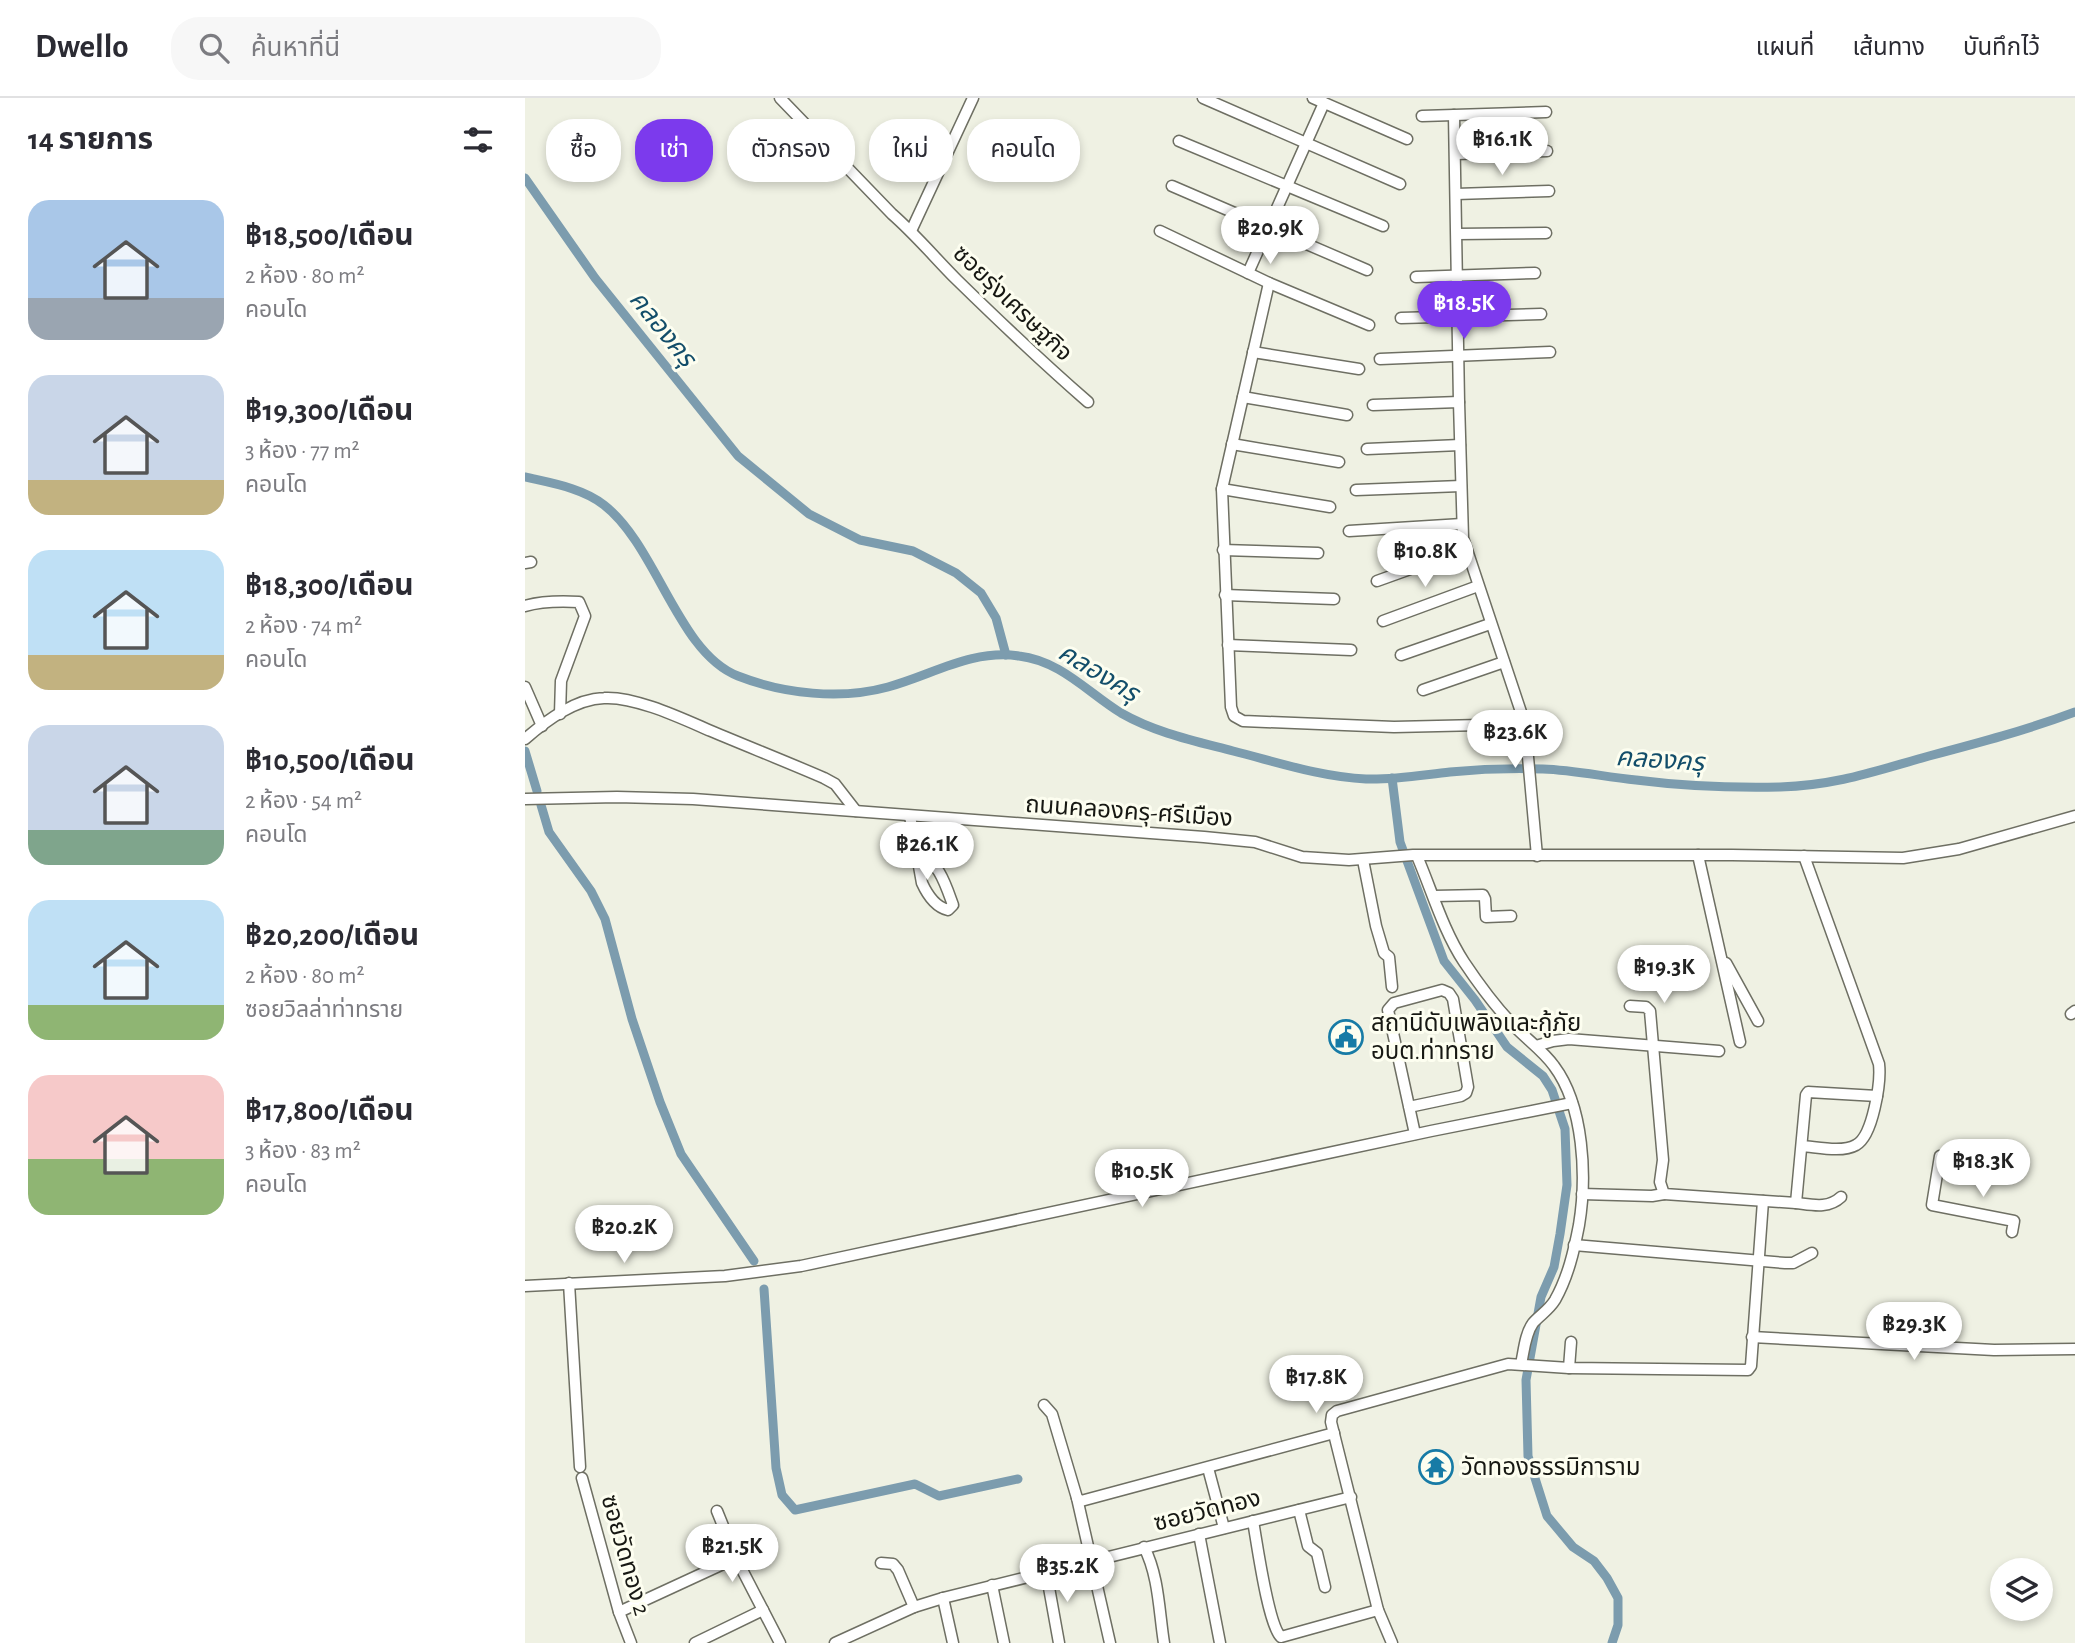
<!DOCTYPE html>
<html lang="th">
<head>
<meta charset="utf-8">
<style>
	:root { --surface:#fff; --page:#f7f7f7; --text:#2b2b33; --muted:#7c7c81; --line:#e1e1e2; --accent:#7c3aed }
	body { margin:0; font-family:"Alegreya Sans","Noto Sans Thai",sans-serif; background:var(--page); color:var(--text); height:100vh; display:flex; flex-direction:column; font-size:26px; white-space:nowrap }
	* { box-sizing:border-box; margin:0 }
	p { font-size:23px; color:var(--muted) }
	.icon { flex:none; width:38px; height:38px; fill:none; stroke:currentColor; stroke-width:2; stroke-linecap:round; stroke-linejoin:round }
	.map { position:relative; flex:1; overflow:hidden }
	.side { display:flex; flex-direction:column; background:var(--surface); width:525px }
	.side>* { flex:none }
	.top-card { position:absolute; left:21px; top:21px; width:665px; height:63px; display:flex; gap:14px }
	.controls { position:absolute; left:1465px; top:1460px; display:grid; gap:14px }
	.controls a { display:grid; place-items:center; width:63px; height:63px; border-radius:50%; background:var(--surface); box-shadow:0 4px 10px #0003; font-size:35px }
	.price { position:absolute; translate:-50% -60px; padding:0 16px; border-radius:24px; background:#fff; color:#222; font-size:23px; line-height:46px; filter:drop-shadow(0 2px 4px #0008) }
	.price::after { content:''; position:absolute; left:50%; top:42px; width:21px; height:16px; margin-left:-10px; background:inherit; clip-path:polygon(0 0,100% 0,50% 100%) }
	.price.active { background:var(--accent); color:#fff }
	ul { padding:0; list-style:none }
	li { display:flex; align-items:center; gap:21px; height:175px; padding:0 28px }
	li span { display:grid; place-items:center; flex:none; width:196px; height:140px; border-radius:21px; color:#555 }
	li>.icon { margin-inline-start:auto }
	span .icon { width:84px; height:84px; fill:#fffc; stroke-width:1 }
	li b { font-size:30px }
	h2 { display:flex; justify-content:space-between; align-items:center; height:84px; padding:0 28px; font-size:30px }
	.chip { padding:0 24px; border-radius:28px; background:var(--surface); box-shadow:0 4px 10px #0003; font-size:24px; line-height:63px }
	.chip.active { background:var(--accent); color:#fff }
	header { display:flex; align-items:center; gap:42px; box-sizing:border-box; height:98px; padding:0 35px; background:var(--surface); border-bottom:2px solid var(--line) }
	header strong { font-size:33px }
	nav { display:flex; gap:38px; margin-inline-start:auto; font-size:24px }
	.search { width:490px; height:63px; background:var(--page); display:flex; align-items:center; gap:18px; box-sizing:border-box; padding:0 24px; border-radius:28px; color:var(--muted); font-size:26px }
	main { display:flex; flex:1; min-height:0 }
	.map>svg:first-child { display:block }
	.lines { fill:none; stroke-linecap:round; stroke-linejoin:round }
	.canal { stroke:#7c9cae; stroke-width:9 }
	.street-casing { stroke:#6e6f63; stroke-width:13 }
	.street { stroke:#fff; stroke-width:10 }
	.labels { text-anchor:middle; stroke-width:6; stroke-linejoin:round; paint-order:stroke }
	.street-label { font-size:24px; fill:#171813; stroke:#fdfef0 }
	.poi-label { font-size:24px; fill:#171813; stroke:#fdfef0; text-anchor:start }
	.water-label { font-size:26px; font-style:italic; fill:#134e6a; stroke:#fdfef0 }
</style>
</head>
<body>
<header>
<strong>Dwello</strong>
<div class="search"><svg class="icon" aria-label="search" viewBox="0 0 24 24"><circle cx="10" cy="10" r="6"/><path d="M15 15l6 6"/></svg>ค้นหาที่นี่</div>
<nav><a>แผนที่</a><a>เส้นทาง</a><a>บันทึกไว้</a></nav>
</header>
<main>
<section class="side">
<h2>14 รายการ<svg class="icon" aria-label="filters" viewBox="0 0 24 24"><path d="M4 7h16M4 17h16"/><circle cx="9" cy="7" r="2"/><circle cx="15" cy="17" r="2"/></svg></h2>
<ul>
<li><span style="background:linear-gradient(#a9c7e8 70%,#9aa5b1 0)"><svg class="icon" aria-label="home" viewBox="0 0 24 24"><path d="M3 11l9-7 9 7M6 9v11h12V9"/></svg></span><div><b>฿18,500/เดือน</b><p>2 ห้อง · 80 m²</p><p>คอนโด</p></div></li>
<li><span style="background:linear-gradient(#c9d6e8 75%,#c2b280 0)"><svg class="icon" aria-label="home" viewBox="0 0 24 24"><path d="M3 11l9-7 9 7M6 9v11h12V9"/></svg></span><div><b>฿19,300/เดือน</b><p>3 ห้อง · 77 m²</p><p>คอนโด</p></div></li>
<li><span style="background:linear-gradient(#bfe0f5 75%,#c2b280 0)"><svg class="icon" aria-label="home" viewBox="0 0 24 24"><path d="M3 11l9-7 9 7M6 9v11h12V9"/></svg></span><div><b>฿18,300/เดือน</b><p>2 ห้อง · 74 m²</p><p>คอนโด</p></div></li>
<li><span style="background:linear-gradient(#c9d6e8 75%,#7fa58c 0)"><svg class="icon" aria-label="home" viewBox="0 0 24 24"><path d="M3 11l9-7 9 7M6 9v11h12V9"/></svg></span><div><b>฿10,500/เดือน</b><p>2 ห้อง · 54 m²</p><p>คอนโด</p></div></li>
<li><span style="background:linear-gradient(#bfe0f5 75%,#8fb573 0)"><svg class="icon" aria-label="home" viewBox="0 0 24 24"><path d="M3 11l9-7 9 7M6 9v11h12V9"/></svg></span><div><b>฿20,200/เดือน</b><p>2 ห้อง · 80 m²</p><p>ซอยวิลล่าท่าทราย</p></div></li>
<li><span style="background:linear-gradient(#f6c9c9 60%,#8fb573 0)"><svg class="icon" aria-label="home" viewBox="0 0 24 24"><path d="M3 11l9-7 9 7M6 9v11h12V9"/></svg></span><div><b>฿17,800/เดือน</b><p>3 ห้อง · 83 m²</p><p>คอนโด</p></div></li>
</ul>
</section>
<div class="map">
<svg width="1550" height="1545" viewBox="0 0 1550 1545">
	<rect width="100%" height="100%" fill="#eff1e3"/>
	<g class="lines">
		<g class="canal">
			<polyline points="0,80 70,180 213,358 284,416 335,442 388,453 431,475 456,495 471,520 481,557"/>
			<path d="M0,379C26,385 58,390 79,407C132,448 153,555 213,578C259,596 316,602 363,589C407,577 447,551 494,558C536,563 562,594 596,615C631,635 670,643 708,653C752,664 796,679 841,681C869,682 897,677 925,674C956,671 987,670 1018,671C1049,672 1080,679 1111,682C1158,688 1208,690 1255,689C1313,687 1350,673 1404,658C1453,645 1502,632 1550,614"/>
			<polyline points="0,653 12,693"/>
			<polyline points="867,680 875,744 919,863 950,902 982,949 1018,978 1027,992 1040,1031 1042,1087 1035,1136 1029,1169 1016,1199 1001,1282 1003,1358 1022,1418 1048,1449 1069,1463 1082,1480 1093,1500 1093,1527 1087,1545"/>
			<polyline points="16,707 24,734 66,793 80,821 107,921 135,1004 156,1056 229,1163"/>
			<polyline points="239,1191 251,1370 257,1397 270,1412 390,1386 414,1398 493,1381"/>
		</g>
		<g class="street-casing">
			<g id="street">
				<path d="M255,0L367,116C391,137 410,160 432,182C475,224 518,265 563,304"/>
				<polyline points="678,0 875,86"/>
				<polyline points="788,0 882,41"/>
				<polyline points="929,17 934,304"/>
				<polyline points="897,18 1021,14"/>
				<polyline points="654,43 858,128"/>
				<polyline points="931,56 1022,53"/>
				<polyline points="647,88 842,172"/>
				<polyline points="931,96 1024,93"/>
				<polyline points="386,133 448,0"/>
				<polyline points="635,133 744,185 844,227"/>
				<polyline points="932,136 1021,135"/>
				<polyline points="723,175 799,5"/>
				<polyline points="891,179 1010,175"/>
				<polyline points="744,185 697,391 706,609 709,618 718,623 869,629 1000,626"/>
				<polyline points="876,220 1016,216"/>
				<polyline points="728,254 834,271"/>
				<polyline points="855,261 1025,254"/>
				<polyline points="718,299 822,317"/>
				<polyline points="848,307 934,304 938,440 1000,626 1012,758"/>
				<polyline points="707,346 814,364"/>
				<polyline points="842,351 935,347"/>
				<polyline points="697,391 805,409"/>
				<polyline points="831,392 936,388"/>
				<polyline points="824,433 937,426"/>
				<polyline points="698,452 793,455"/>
				<polyline points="0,465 6,464"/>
				<polyline points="852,483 941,451"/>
				<polyline points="700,497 809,501"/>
				<path d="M0,508C17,503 36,503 54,504L60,518L36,583L35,616"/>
				<polyline points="858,523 953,488"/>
				<polyline points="703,547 826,552"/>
				<polyline points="876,557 965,526"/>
				<polyline points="0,589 17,628"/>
				<polyline points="898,592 979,564"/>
				<path d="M0,641C22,622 50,601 79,600C110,598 158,621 186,633C224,649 262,664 299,680L310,686L331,713"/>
				<polyline points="0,701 92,699 168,701 679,739 730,744 777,759 824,762 888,757 1207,757 1378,760 1434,751 1550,718"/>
				<path d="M385,718L397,785C402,796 411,809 423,812L428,807C421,788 414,763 393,755"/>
				<polyline points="1173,757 1215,944"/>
				<path d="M892,758C907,793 918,832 939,864C955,888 972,911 992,931C1004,943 1019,954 1029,968C1059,1008 1062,1079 1054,1127C1049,1153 1043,1179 1030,1202C1024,1212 1015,1217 1008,1225C1000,1236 999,1253 996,1266"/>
				<polyline points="838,762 851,828 859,855 864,859 867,889"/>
				<polyline points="909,798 958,797 960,801 961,819 986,818"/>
				<polyline points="1201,865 1233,923"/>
				<polyline points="1105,908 1121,909 1125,913 1138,1062 1135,1084 1139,1096 1271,1105 1281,997 1283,994 1352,998"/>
				<polyline points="1546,916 1550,913"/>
				<polyline points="1011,948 1028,943 1044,941 1194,953"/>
				<path d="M884,1009L936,998L941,995L943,989L928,901L924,895L917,892L869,905L863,912C872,953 881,995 890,1036"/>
				<path d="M1277,1048C1292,1049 1317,1055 1331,1047C1348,1038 1356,984 1354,966L1279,758"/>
				<polyline points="1415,1058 1407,1107 1489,1123 1487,1134"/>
				<polyline points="1057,1096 1127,1098 1139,1096"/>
				<path d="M1271,1105C1288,1107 1303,1111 1316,1099"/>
				<polyline points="1049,1147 1260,1165 1268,1165 1287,1155"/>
				<polyline points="44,1185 55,1369"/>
				<polyline points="0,1188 200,1178 276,1168 906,1033 1047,1005"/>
				<polyline points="1227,1239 1469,1252 1550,1251"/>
				<polyline points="1044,1270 1046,1244"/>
				<polyline points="519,1307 527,1316 552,1400 556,1403 809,1335"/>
				<polyline points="683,1370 699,1430"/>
				<polyline points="57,1380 94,1514 106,1545"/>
				<polyline points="552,1400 585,1545"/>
				<polyline points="774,1412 783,1448 792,1455 800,1489"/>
				<polyline points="192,1413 211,1460 255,1545"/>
				<path d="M728,1423C732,1445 743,1527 756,1539L853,1512"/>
				<polyline points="674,1436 695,1545"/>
				<path d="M619,1449C634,1478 634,1514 639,1545"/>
				<polyline points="356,1465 368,1466 373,1472 389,1509"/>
				<polyline points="521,1473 534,1545"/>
				<polyline points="467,1487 479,1545"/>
				<polyline points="418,1500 428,1545"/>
				<polyline points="94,1514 211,1460"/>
				<polyline points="170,1545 238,1512"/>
				<polyline points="310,1545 389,1509 418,1500 826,1399"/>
				<polyline points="867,1545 853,1512 806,1324 807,1317 812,1313 983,1266 1044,1270 1223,1272 1226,1268 1238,1103"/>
			</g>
		</g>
		<use href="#street" class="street"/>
	</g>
	<defs>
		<g id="civic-ring" transform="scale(1.75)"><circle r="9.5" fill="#fdfef0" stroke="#177ba6" stroke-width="1.5"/><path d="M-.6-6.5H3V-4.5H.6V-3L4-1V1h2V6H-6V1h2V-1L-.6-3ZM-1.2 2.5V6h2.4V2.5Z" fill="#177ba6"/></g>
		<g id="temple-ring" transform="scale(1.75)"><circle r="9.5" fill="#fdfef0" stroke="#177ba6" stroke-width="1.5"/><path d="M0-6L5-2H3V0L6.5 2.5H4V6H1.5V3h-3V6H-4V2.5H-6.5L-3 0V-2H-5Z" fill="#177ba6"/></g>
	</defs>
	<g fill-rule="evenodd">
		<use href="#civic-ring" x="821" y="939"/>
		<use href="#temple-ring" x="911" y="1369"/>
	</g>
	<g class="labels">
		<g class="street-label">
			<text transform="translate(488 205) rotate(44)" y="8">ซอยรุ่งเศรษฐกิจ</text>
			<text transform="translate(604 713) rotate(4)" y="8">ถนนคลองครุ-ศรีเมือง</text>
			<text transform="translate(682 1412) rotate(-14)" y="8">ซอยวัดทอง</text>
			<text transform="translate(101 1457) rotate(74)" y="8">ซอยวัดทอง 2</text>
		</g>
		<g class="poi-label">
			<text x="846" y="933">สถานีดับเพลิงและกู้ภัย<tspan x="846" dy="28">อบต.ท่าทราย</tspan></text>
			<text x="936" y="1377">วัดทองธรรมิการาม</text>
		</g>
		<g class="water-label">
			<text transform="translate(138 230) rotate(51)" y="9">คลองครุ</text>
			<text transform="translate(574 574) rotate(31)" y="9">คลองครุ</text>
			<text transform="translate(1135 661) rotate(4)" y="9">คลองครุ</text>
		</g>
	</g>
</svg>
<div class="controls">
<a><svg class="icon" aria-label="layers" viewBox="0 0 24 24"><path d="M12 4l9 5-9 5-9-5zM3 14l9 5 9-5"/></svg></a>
</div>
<b class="price" style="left:977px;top:79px">฿16.1K</b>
<b class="price" style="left:745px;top:168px">฿20.9K</b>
<b class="price active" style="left:939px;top:243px">฿18.5K</b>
<b class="price" style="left:900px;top:491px">฿10.8K</b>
<b class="price" style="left:990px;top:672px">฿23.6K</b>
<b class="price" style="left:402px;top:784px">฿26.1K</b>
<b class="price" style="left:1139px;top:907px">฿19.3K</b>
<b class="price" style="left:1458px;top:1101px">฿18.3K</b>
<b class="price" style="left:617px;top:1111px">฿10.5K</b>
<b class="price" style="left:99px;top:1167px">฿20.2K</b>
<b class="price" style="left:1389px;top:1264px">฿29.3K</b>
<b class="price" style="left:791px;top:1317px">฿17.8K</b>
<b class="price" style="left:207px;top:1486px">฿21.5K</b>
<b class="price" style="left:542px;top:1506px">฿35.2K</b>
<div class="top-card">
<a class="chip">ซื้อ</a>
<a class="chip active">เช่า</a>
<a class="chip">ตัวกรอง</a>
<a class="chip">ใหม่</a>
<a class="chip">คอนโด</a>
</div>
</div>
</main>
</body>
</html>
